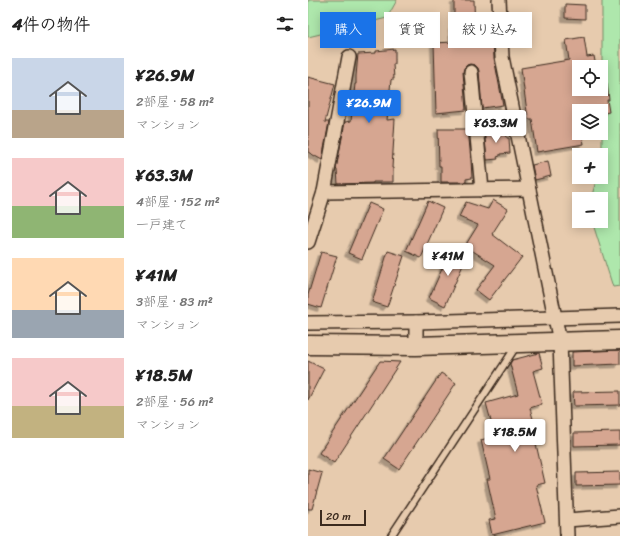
<!DOCTYPE html>
<html lang="ja">
<head>
<meta charset="utf-8">
<style>
	:root { --surface:#fff; --page:#f2f2f2; --text:#222; --muted:#767676; --accent:#1a73e8 }
	body { margin:0; font-family:Sriracha,"Klee One",sans-serif; background:var(--page); color:var(--text); height:100vh; display:flex; flex-direction:column; font-size:15px; white-space:nowrap }
	* { box-sizing:border-box; margin:0 }
	p { font-size:13px; color:var(--muted) }
	.icon { flex:none; width:22px; height:22px; fill:none; stroke:currentColor; stroke-width:2; stroke-linecap:round; stroke-linejoin:round }
	.map { position:relative; flex:1; overflow:hidden }
	.details { display:flex; flex-direction:column; background:var(--surface); width:308px }
	.details>* { flex:none }
	.hud { position:absolute; left:12px; top:12px; width:240px; height:36px; display:flex; gap:8px }
	.buttons { position:absolute; left:264px; top:60px; display:grid; gap:8px }
	.buttons a { display:grid; place-items:center; width:36px; height:36px; border-radius:0px; background:var(--surface); box-shadow:0 2px 10px #0003; font-size:20px }
	.scale { position:absolute; left:12px; bottom:10px; width:46px; box-sizing:border-box; padding-left:4px; border:2px solid #3b2a1e; border-top:0; font-size:11px; line-height:14px; white-space:nowrap; color:#3b2a1e; -webkit-text-stroke:3px #e7cbae; paint-order:stroke }
	.price { position:absolute; translate:-50% -34px; padding:0 9px; border-radius:4px; background:#fff; color:#222; font-size:13px; line-height:26px; filter:drop-shadow(0 1px 2px #0008) }
	.price::after { content:''; position:absolute; left:50%; top:24px; width:12px; height:9px; margin-left:-6px; background:inherit; clip-path:polygon(0 0,100% 0,50% 100%) }
	.price.active { background:var(--accent); color:#fff }
	ul { padding:0; list-style:none }
	li { display:flex; align-items:center; gap:12px; height:100px; padding:0 12px }
	li span { display:grid; place-items:center; flex:none; width:112px; height:80px; border-radius:0px; color:#555 }
	li>.icon { margin-inline-start:auto }
	span .icon { width:48px; height:48px; fill:#fffc; stroke-width:1 }
	li b { font-size:17px }
	h2 { display:flex; justify-content:space-between; align-items:center; height:48px; padding:0 12px; font-size:17px }
	.tag { padding:0 14px; border-radius:0px; background:var(--surface); box-shadow:0 2px 10px #0003; font-size:14px; line-height:36px }
	.tag.active { background:var(--accent); color:#fff }
	main { display:flex; flex:1; min-height:0 }
	.map>svg:first-child { display:block }
	.green { fill:#aee7ac; stroke:#748865 }
	.building { fill:#d6a691; stroke:#3b2a1e; filter:url(#shadow) }
	.lines { fill:none; stroke-linecap:round; stroke-linejoin:round }
	.lane-casing { stroke:#3b2a1e; stroke-width:9 }
	.street-casing { stroke:#3b2a1e; stroke-width:16 }
	.secondary-casing { stroke:#3b2a1e; stroke-width:21 }
	.lane { stroke:#e7cbae; stroke-width:6 }
	.street { stroke:#e7cbae; stroke-width:13 }
	.secondary { stroke:#e7cbae; stroke-width:18 }
</style>
</head>
<body>
<main>
<section class="details">
<h2>4件の物件<svg class="icon" aria-label="filters" viewBox="0 0 24 24"><path d="M4 7h16M4 17h16"/><circle cx="9" cy="7" r="2"/><circle cx="15" cy="17" r="2"/></svg></h2>
<ul>
<li><span style="background:linear-gradient(#c9d6e8 65%,#b9a48a 0)"><svg class="icon" aria-label="home" viewBox="0 0 24 24"><path d="M3 11l9-7 9 7M6 9v11h12V9"/></svg></span><div><b>¥26.9M</b><p>2部屋 · 58 m²</p><p>マンション</p></div></li>
<li><span style="background:linear-gradient(#f6c9c9 60%,#8fb573 0)"><svg class="icon" aria-label="home" viewBox="0 0 24 24"><path d="M3 11l9-7 9 7M6 9v11h12V9"/></svg></span><div><b>¥63.3M</b><p>4部屋 · 152 m²</p><p>一戸建て</p></div></li>
<li><span style="background:linear-gradient(#ffd9b3 65%,#9aa5b1 0)"><svg class="icon" aria-label="home" viewBox="0 0 24 24"><path d="M3 11l9-7 9 7M6 9v11h12V9"/></svg></span><div><b>¥41M</b><p>3部屋 · 83 m²</p><p>マンション</p></div></li>
<li><span style="background:linear-gradient(#f6c9c9 60%,#c2b280 0)"><svg class="icon" aria-label="home" viewBox="0 0 24 24"><path d="M3 11l9-7 9 7M6 9v11h12V9"/></svg></span><div><b>¥18.5M</b><p>2部屋 · 56 m²</p><p>マンション</p></div></li>
</ul>
</section>
<div class="map">
<svg width="312" height="536" viewBox="0 0 312 536">
	<defs>
		<filter id="shadow"><feDropShadow dx="-3.5" dy="3.5" stdDeviation="0" flood-color="#0004"/></filter>
	</defs>
	<rect width="100%" height="100%" fill="#e7cbae"/>
	<filter id="ink" filterUnits="userSpaceOnUse"><feTurbulence type="fractalNoise" baseFrequency=".025" numOctaves="2"/><feDisplacementMap in="SourceGraphic" scale="8" xChannelSelector="R" yChannelSelector="G"/><feConvolveMatrix kernelMatrix="1 2 1 2 8 2 1 2 1" color-interpolation-filters="sRGB"/></filter>
	<g filter="url(#ink)">
		<g class="green">
			<polygon points="0,0 89,0 79,18 0,37"/>
			<polygon points="294,0 312,0 312,286 305,287 284,221 293,221 293,199 283,199 289,177 293,177 293,160 294,156"/>
		</g>
		<g class="building">
			<polygon points="146,0 166,0 167,37 185,36 186,58 195,105 174,108 171,71 170,68 167,65 162,64 159,65 156,68 155,72 158,110 128,113 126,43 145,42 144,26 146,25"/>
			<polygon points="257,4 277,5 277,19 257,18"/>
			<polygon points="97,18 110,20 107,37 94,36"/>
			<polygon points="276,37 279,57 286,56 288,67 271,67 271,89 293,89 293,84 299,83 301,100 299,100 301,112 293,114 293,111 271,111 271,133 274,133 276,144 229,152 224,119 220,119 213,68 261,60 258,40"/>
			<polygon points="87,49 87,64 85,64 86,79 84,79 83,80 79,120 87,119 84,168 85,168 85,182 65,182 65,183 30,184 29,170 28,169 37,122 43,121 47,84 48,84 48,76 50,54 68,53 68,51"/>
			<polygon points="0,77 27,84 17,122 21,122 14,160 0,152"/>
			<polygon points="130,129 160,129 163,160 164,178 158,179 158,182 133,182 133,166 131,166"/>
			<polygon points="176,129 182,129 182,130 198,130 199,138 201,138 202,153 192,154 192,156 189,157 190,159 179,160"/>
			<polygon points="240,161 243,176 227,180 224,165"/>
			<polygon points="185,200 200,209 184,234 214,257 181,300 168,290 187,265 157,246 170,225 151,217 158,202 180,209"/>
			<polygon points="120,201 135,208 113,258 98,251"/>
			<polygon points="61,203 75,209 54,259 40,253"/>
			<polygon points="143,249 159,256 137,306 121,298"/>
			<polygon points="80,251 96,256 79,307 64,302"/>
			<polygon points="13,252 29,256 13,308 0,304 0,295"/>
			<polygon points="312,350 312,364 264,366 264,352"/>
			<polygon points="231,353 235,368 225,371 234,404 222,408 232,444 228,444 237,483 228,485 237,522 184,535 181,520 188,519 179,479 182,479 173,440 187,436 178,403 210,394 202,364 204,360"/>
			<polygon points="0,361 16,369 0,400"/>
			<polygon points="72,361 92,362 26,463 11,453"/>
			<polygon points="133,373 148,383 91,469 76,459"/>
			<polygon points="312,391 312,405 266,406 265,392"/>
			<polygon points="312,432 312,445 266,446 266,433"/>
			<polygon points="0,469 14,473 4,509 0,509"/>
			<polygon points="312,472 312,485 268,486 268,473"/>
		</g>
		<g class="lines">
			<g class="lane-casing">
				<polyline id="lane" points="83,536 209,345"/>
			</g>
			<g class="street-casing">
				<g id="street">
					<polyline points="191,0 194,57 252,342 259,536"/>
					<polyline points="163,72 174,190"/>
					<polyline points="16,192 221,189"/>
					<polyline points="0,242 16,192 41,57"/>
					<polyline points="108,322 108,346"/>
					<polyline points="0,323 108,322 312,316"/>
					<polyline points="259,520 312,516"/>
				</g>
			</g>
			<g class="secondary-casing">
				<polyline id="secondary" points="0,345 108,346 312,340"/>
			</g>
			<use href="#lane" class="lane"/>
			<use href="#street" class="street"/>
			<use href="#secondary" class="secondary"/>
		</g>
	</g>
</svg>
<div class="buttons">
<a><svg class="icon" aria-label="locate" viewBox="0 0 24 24"><circle cx="12" cy="12" r="6"/><path d="M12 2v4M12 18v4M2 12h4M18 12h4"/></svg></a>
<a><svg class="icon" aria-label="layers" viewBox="0 0 24 24"><path d="M12 4l9 5-9 5-9-5zM3 14l9 5 9-5"/></svg></a>
<a>+</a>
<a>−</a>
</div>
<div class="scale">20 m</div>
<b class="price active" style="left:61px;top:124px">¥26.9M</b>
<b class="price" style="left:188px;top:144px">¥63.3M</b>
<b class="price" style="left:140px;top:277px">¥41M</b>
<b class="price" style="left:207px;top:453px">¥18.5M</b>
<div class="hud">
<a class="tag active">購入</a>
<a class="tag">賃貸</a>
<a class="tag">絞り込み</a>
</div>
</div>
</main>
</body>
</html>
